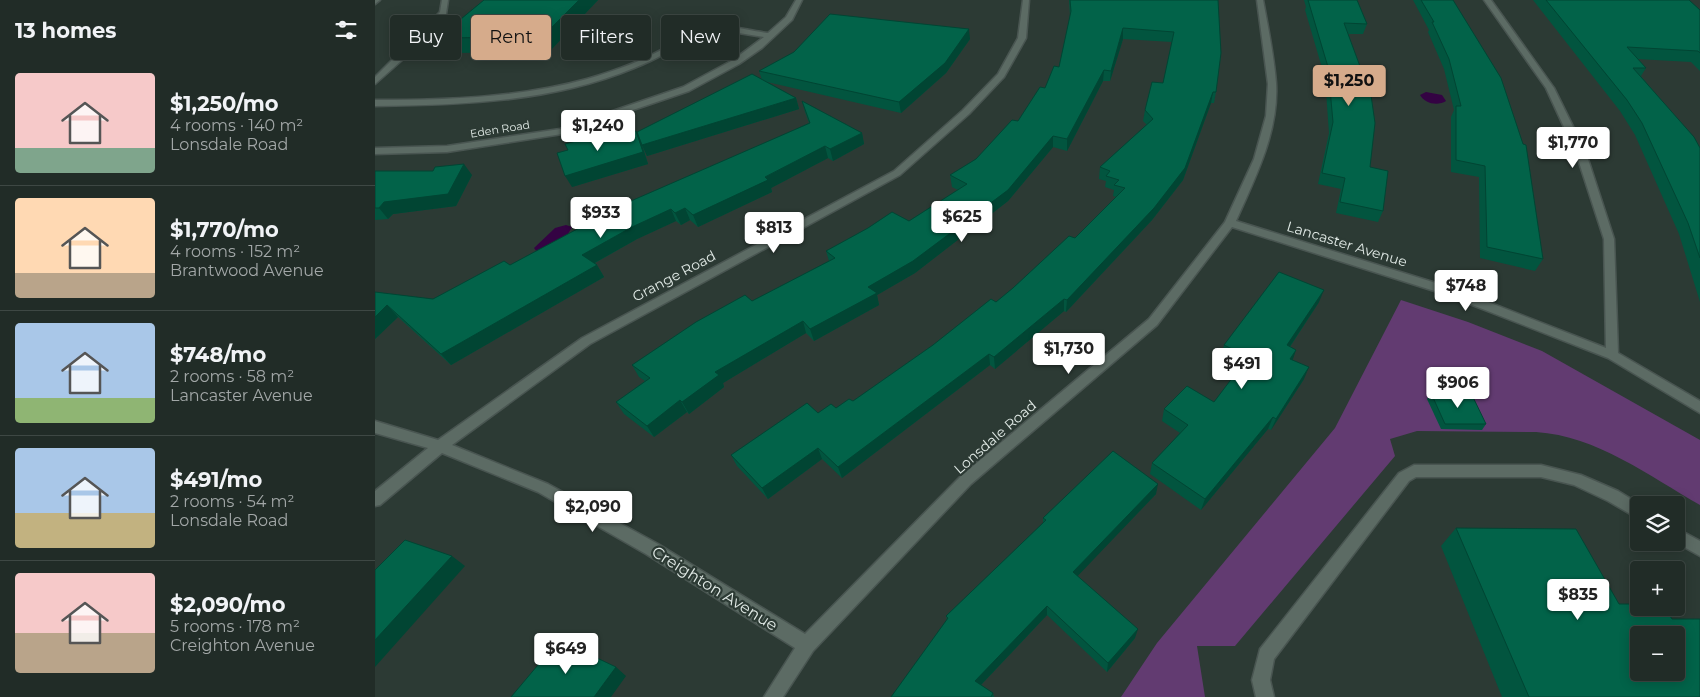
<!DOCTYPE html>
<html lang="en">
<head>
<meta charset="utf-8">
<style>
	:root { --surface:#212c27; --page:#29342f; --text:#f1f3f6; --muted:#a2a7a7; --line:#3e4844; --accent:#d6ab8b }
	body { margin:0; font-family:Montserrat,sans-serif; background:var(--page); color:var(--text); height:100vh; display:flex; flex-direction:column; font-size:19px; white-space:nowrap }
	* { box-sizing:border-box; margin:0 }
	p { font-size:16px; color:var(--muted) }
	.icon { flex:none; width:28px; height:28px; fill:none; stroke:currentColor; stroke-width:2; stroke-linecap:round; stroke-linejoin:round }
	.map { position:relative; flex:1; overflow:hidden }
	.sheet { display:flex; flex-direction:column; background:var(--surface); width:375px }
	.sheet>* { flex:none }
	.hud { position:absolute; left:15px; top:15px; width:475px; height:45px; display:flex; gap:10px }
	.buttons { position:absolute; left:1255px; top:496px; display:grid; gap:10px }
	.buttons a { display:grid; place-items:center; width:55px; height:55px; border-radius:5px; background:var(--surface); box-shadow:0 2px 12px #0003,0 0 0 1px var(--line); font-size:25px }
	.price { position:absolute; translate:-50% -42px; padding:0 11px; border-radius:5px; background:#fff; color:#222; font-size:16px; line-height:32px; filter:drop-shadow(0 1px 2px #0008) }
	.price::after { content:''; position:absolute; left:50%; top:30px; width:15px; height:11px; margin-left:-8px; background:inherit; clip-path:polygon(0 0,100% 0,50% 100%) }
	.price.on { background:var(--accent); color:#111 }
	ul { padding:0; list-style:none }
	li { display:flex; align-items:center; gap:15px; height:125px; padding:0 15px }
	li+li { border-top:1px solid var(--line) }
	li span { display:grid; place-items:center; flex:none; width:140px; height:100px; border-radius:5px; color:#555 }
	li>.icon { margin-inline-start:auto }
	span .icon { width:60px; height:60px; fill:#fffc; stroke-width:1 }
	li b { font-size:21px }
	h2 { display:flex; justify-content:space-between; align-items:center; height:60px; padding:0 15px; font-size:21px }
	.tag { padding:0 18px; border-radius:5px; background:var(--surface); box-shadow:0 2px 12px #0003,0 0 0 1px var(--line); font-size:18px; line-height:45px }
	.tag.on { background:var(--accent); color:#111 }
	main { display:flex; flex:1; min-height:0 }
	.map>svg:first-child { display:block }
	.green { fill:#623b71 }
	.water { fill:#340343 }
	.lines { fill:none; stroke-linecap:round; stroke-linejoin:round }
	.minor-casing { stroke:#495551; stroke-width:3 }
	.minor { fill:#5c6b64; fill-rule:evenodd }
	.wall { fill:#02553f }
	.shaded-wall { fill:#014533 }
	.building { fill:#026349; stroke:#014533; fill-rule:evenodd }
	.labels { text-anchor:middle; stroke-width:4.5; stroke-linejoin:round; paint-order:stroke }
	.far-street-label { font-size:11px; fill:#e1eae6; stroke:#2c3a34 }
	.street-label { font-size:14px; fill:#e1eae6; stroke:#2c3a34 }
	.near-street-label { font-size:16px; fill:#e1eae6; stroke:#2c3a34 }
</style>
</head>
<body>
<main>
<section class="sheet">
<h2>13 homes<svg class="icon" aria-label="filters" viewBox="0 0 24 24"><path d="M4 7h16M4 17h16"/><circle cx="9" cy="7" r="2"/><circle cx="15" cy="17" r="2"/></svg></h2>
<ul>
<li><span style="background:linear-gradient(#f6c9c9 75%,#7fa58c 0)"><svg class="icon" aria-label="home" viewBox="0 0 24 24"><path d="M3 11l9-7 9 7M6 9v11h12V9"/></svg></span><div><b>$1,250/mo</b><p>4 rooms · 140 m²</p><p>Lonsdale Road</p></div></li>
<li><span style="background:linear-gradient(#ffd9b3 75%,#b9a48a 0)"><svg class="icon" aria-label="home" viewBox="0 0 24 24"><path d="M3 11l9-7 9 7M6 9v11h12V9"/></svg></span><div><b>$1,770/mo</b><p>4 rooms · 152 m²</p><p>Brantwood Avenue</p></div></li>
<li><span style="background:linear-gradient(#a9c7e8 75%,#8fb573 0)"><svg class="icon" aria-label="home" viewBox="0 0 24 24"><path d="M3 11l9-7 9 7M6 9v11h12V9"/></svg></span><div><b>$748/mo</b><p>2 rooms · 58 m²</p><p>Lancaster Avenue</p></div></li>
<li><span style="background:linear-gradient(#a9c7e8 65%,#c2b280 0)"><svg class="icon" aria-label="home" viewBox="0 0 24 24"><path d="M3 11l9-7 9 7M6 9v11h12V9"/></svg></span><div><b>$491/mo</b><p>2 rooms · 54 m²</p><p>Lonsdale Road</p></div></li>
<li><span style="background:linear-gradient(#f6c9c9 60%,#b9a48a 0)"><svg class="icon" aria-label="home" viewBox="0 0 24 24"><path d="M3 11l9-7 9 7M6 9v11h12V9"/></svg></span><div><b>$2,090/mo</b><p>5 rooms · 178 m²</p><p>Creighton Avenue</p></div></li>
</ul>
</section>
<div class="map">
<svg width="1325" height="697" viewBox="0 0 1325 697">
	<rect width="100%" height="100%" fill="#2c3a34"/>
	<path class="green" d="M1026,300L1093,322L1167,351L1325,440V505C1274,476 1222,436 1161,432L1042,431L1015,439L1020,456L860,646H822L830,697H746L782,643L960,428Z"/>
	<g class="water">
		<path d="M1051,92L1067,95L1071,101C1063,106 1050,104 1045,95Z"/>
		<polygon points="191,225 197,227 193,234 162,252 159,248 180,228"/>
	</g>
	<g class="lines">
		<g class="minor-casing">
			<g id="minor">
				<polygon points="0,0 5,0 0,4"/>
				<polygon points="67,0 73,0 71,14 35,53 0,84 0,77 65,12"/>
				<path d="M421,0H427L417,20L387,48L364,64L314,91L187,134L72,152L0,154V148L72,146L185,129L308,87L358,60L389,37L332,28C308,43 285,58 259,68C177,102 87,105 0,106V100C71,100 143,98 212,79C239,71 268,61 293,46C304,40 317,28 329,24C338,22 381,32 393,33L411,17Z"/>
				<path d="M648,0H654L651,38L629,77L594,114L525,175L215,344L77,445L173,484L283,544L430,634L586,476L774,319L850,222L879,159L891,116L893,84L882,0H888C893,27 899,56 901,83C904,132 880,178 861,221L1077,288L1231,348L1229,239L1201,153L1171,88L1109,0H1116L1179,88L1211,153L1239,239L1243,353L1325,401V413L1233,358L1069,294L857,227L782,325L596,484L438,651L408,697H389L420,648L271,554L163,492L67,453L5,505L0,506V491L53,448L0,433V421L63,440L207,338L519,171L588,110L623,74L643,38Z"/>
				<polygon points="1039,465 1166,465 1206,475 1243,491 1266,505 1264,505 1264,519 1233,501 1199,485 1166,477 1041,477 1034,481 899,659 895,680 899,697 881,697 877,680 885,649 1024,473"/>
				<polygon points="1301,528 1325,541 1325,556 1300,542"/>
			</g>
		</g>
		<use href="#minor" class="minor"/>
	</g>
	<g class="wall">
		<polygon points="109,0 223,0 174,52 72,53 63,38"/>
		<polygon points="694,0 843,0 841,92 839,103 836,103 808,180 777,220 691,312 689,311 620,369 615,365 467,478 447,459 393,499 362,466 356,455 443,413 461,408 478,401 621,302 700,238 741,197 738,196 739,190 730,187 731,181 724,179 725,167 772,125 768,121 770,110 788,83 797,42 748,39 735,81 728,81 692,151 678,147 633,201 540,273 502,295 504,305 439,341 431,333 348,383 349,387 314,414 312,412 279,437 249,414 241,402 270,381 264,377 257,365 454,261 451,251 534,221 583,190 577,187 575,175 601,159 643,121 670,88 684,67 695,16"/>
		<polygon points="929,0 982,0 992,24 988,34 973,34 995,167 1008,211 1003,222 961,213 966,189 943,184 954,133 950,78 930,10 931,7"/>
		<polygon points="1038,0 1078,0 1168,259 1160,271 1105,258 1104,177 1076,172 1076,117 1079,110 1069,69 1053,32 1054,30"/>
		<polygon points="1158,0 1314,0 1325,10 1325,71 1316,62 1262,59 1271,68 1266,76 1325,148 1325,302 1304,234 1260,135 1245,111"/>
		<polygon points="595,39 571,73 526,113 392,82 421,98 424,109 272,156 267,144 273,164 197,187 222,142 263,135 387,80 384,71"/>
		<polygon points="427,101 487,133 489,144 458,161 453,158 396,188 397,192 323,227 315,220 306,225 301,221 262,239 220,263 222,265 229,277 76,365 23,317 0,339 0,292 58,299 135,265 434,123 430,112"/>
		<polygon points="0,171 97,175 81,206 18,214 13,219 0,220"/>
		<polygon points="944,302 915,347 921,350 917,360 929,379 896,430 893,429 826,510 775,474 777,463 805,433 787,421 789,409 839,402 866,367 846,357 849,345"/>
		<polygon points="1056,393 1111,424 1107,430 1066,429 1052,399"/>
		<polygon points="781,494 702,576 760,638 732,672 672,615 606,685 618,693 619,697 516,697 572,620 571,616 668,524 668,518"/>
		<polygon points="1081,528 1244,604 1297,619 1325,697 1127,697 1066,546"/>
	</g>
	<g class="shaded-wall">
		<polygon points="204,0 223,0 174,52 167,37"/>
		<polygon points="748,28 748,39 735,81 736,71"/>
		<polygon points="594,29 595,39 571,73 526,113 524,102"/>
		<polygon points="729,70 728,81 692,151 692,139"/>
		<polygon points="838,92 836,103 808,180 777,220 691,312 692,300"/>
		<polygon points="421,98 424,109 272,156 267,145"/>
		<polygon points="261,131 266,142 273,164 197,187 190,176"/>
		<polygon points="487,133 489,144 458,161 455,149"/>
		<polygon points="678,136 678,147 633,201 540,273 502,295 504,305 439,341 435,329 493,287"/>
		<polygon points="450,146 453,158 396,188 397,192 323,227 318,215"/>
		<polygon points="89,164 97,175 81,206 18,214 13,219 4,208 9,202"/>
		<polygon points="310,208 315,220 306,225 300,213"/>
		<polygon points="296,209 301,221 262,239 214,266 207,255 257,227"/>
		<polygon points="222,265 229,277 76,365 66,354"/>
		<polygon points="949,290 944,302 908,357 912,345"/>
		<polygon points="689,299 689,311 620,369 619,357"/>
		<polygon points="12,305 23,317 0,339 0,317"/>
		<polygon points="428,321 431,333 348,383 349,387 314,414 307,402 340,372"/>
		<polygon points="921,350 917,362 915,359"/>
		<polygon points="614,354 615,365 467,478 463,467"/>
		<polygon points="934,367 929,379 896,430 901,419"/>
		<polygon points="305,400 312,412 279,437 272,426"/>
		<polygon points="898,417 893,429 826,510 830,499"/>
		<polygon points="443,448 447,459 393,499 387,488"/>
		<polygon points="783,484 781,494 697,582 698,572"/>
		<polygon points="77,556 90,566 0,667 0,640"/>
		<polygon points="672,606 672,615 602,689 600,681"/>
		<polygon points="763,629 760,638 732,672 733,663"/>
		<polygon points="241,667 251,676 236,697 219,697"/>
	</g>
	<g class="building">
		<polygon points="109,0 204,0 167,37 63,38"/>
		<polygon points="695,0 843,0 846,53 841,92 838,92 810,168 779,208 692,300 689,299 619,357 614,354 463,467 443,448 387,488 356,455 432,403 443,413 456,404 461,408 474,399 478,401 558,345 616,299 621,302 638,288 694,236 700,238 750,188 739,185 744,180 731,176 735,171 725,167 778,119 770,110 777,82 788,83 799,32 748,28 736,71 729,70 692,139 678,136 633,190 538,261 493,287 502,293 435,329 428,321 340,372 344,375 307,402 305,400 272,426 241,402 275,378 257,365 321,322 370,295 377,301 460,258 451,251 493,228 517,212 534,221 592,184 575,175 601,159 637,120 643,121 665,87 670,88 679,66 684,67 696,11"/>
		<polygon points="933,0 982,0 992,24 969,23 993,88 995,88 1000,123 995,167 1013,171 1008,211 965,202 970,178 947,173 958,122 953,67"/>
		<polygon points="1046,0 1078,0 1126,78 1148,144 1151,145 1168,259 1112,247 1110,166 1081,160 1081,106 1086,106 1074,59 1057,22 1059,22"/>
		<polygon points="1171,0 1314,0 1325,10 1325,53 1323,51 1252,47 1271,68 1258,68 1319,137 1325,148 1325,258 1313,223 1267,123 1252,100"/>
		<polygon points="455,14 594,29 570,63 524,102 384,71 419,52"/>
		<polygon points="377,74 421,98 267,145 262,132"/>
		<polygon points="427,101 487,133 455,149 450,146 390,177 393,180 318,215 310,208 300,213 296,209 257,227 207,255 222,265 66,354 12,305 0,317 0,292 58,299 129,261 135,265 249,204 435,123"/>
		<polygon points="261,131 268,152 190,176 182,153 193,150 190,144 219,136 222,142"/>
		<polygon points="89,164 73,194 9,202 4,208 0,208 0,171 58,171 60,167"/>
		<polygon points="904,272 949,290 912,345 921,350 915,359 934,367 901,419 898,417 830,499 777,463 813,425 789,409 812,386 839,402 873,357 849,345"/>
		<polygon points="1056,393 1096,393 1111,424 1070,424"/>
		<polygon points="738,451 783,484 698,572 763,629 733,663 672,606 600,681 618,693 616,697 516,697 573,618 571,616 671,520 668,518"/>
		<path d="M1081,528L1201,529L1244,604H1264V608H1290L1297,619H1325V697H1154ZM1264,635H1301V672H1264Z"/>
		<polygon points="30,540 77,556 0,640 0,570"/>
		<polygon points="184,640 241,667 219,697 136,697"/>
	</g>
	<g class="labels">
		<g class="far-street-label">
			<text transform="translate(125 129) rotate(-9)" y="4">Eden Road</text>
		</g>
		<g class="street-label">
			<text transform="translate(972 244) rotate(17)" y="5">Lancaster Avenue</text>
			<text transform="translate(299 276) rotate(-28)" y="5">Grange Road</text>
			<text transform="translate(620 437) rotate(-41)" y="5">Lonsdale Road</text>
		</g>
		<g class="near-street-label">
			<text transform="translate(340 588) rotate(32)" y="6">Creighton Avenue</text>
		</g>
	</g>
</svg>
<div class="buttons">
<a><svg class="icon" aria-label="layers" viewBox="0 0 24 24"><path d="M12 4l9 5-9 5-9-5zM3 14l9 5 9-5"/></svg></a>
<a>+</a>
<a>−</a>
</div>
<b class="price on" style="left:974px;top:107px">$1,250</b>
<b class="price" style="left:223px;top:152px">$1,240</b>
<b class="price" style="left:1198px;top:169px">$1,770</b>
<b class="price" style="left:226px;top:239px">$933</b>
<b class="price" style="left:587px;top:243px">$625</b>
<b class="price" style="left:399px;top:254px">$813</b>
<b class="price" style="left:1091px;top:312px">$748</b>
<b class="price" style="left:694px;top:375px">$1,730</b>
<b class="price" style="left:867px;top:390px">$491</b>
<b class="price" style="left:1083px;top:409px">$906</b>
<b class="price" style="left:218px;top:533px">$2,090</b>
<b class="price" style="left:1203px;top:621px">$835</b>
<b class="price" style="left:191px;top:675px">$649</b>
<div class="hud">
<a class="tag">Buy</a>
<a class="tag on">Rent</a>
<a class="tag">Filters</a>
<a class="tag">New</a>
</div>
</div>
</main>
</body>
</html>
